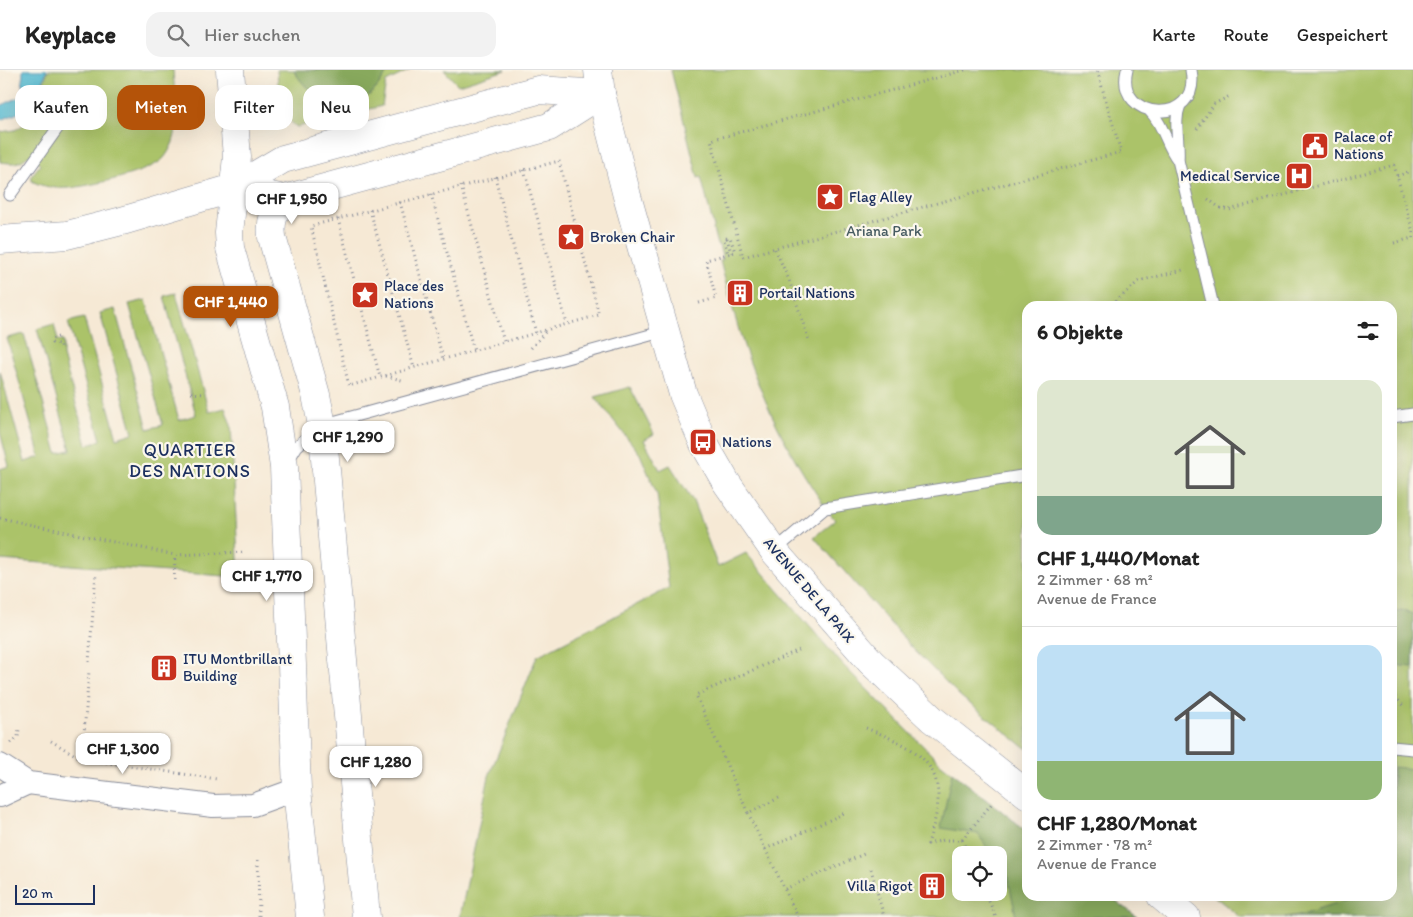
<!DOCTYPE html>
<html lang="de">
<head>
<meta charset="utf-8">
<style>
	:root { --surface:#fff; --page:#f2f2f2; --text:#222; --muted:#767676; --line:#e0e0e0; --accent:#b45309 }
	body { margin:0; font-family:Itim,sans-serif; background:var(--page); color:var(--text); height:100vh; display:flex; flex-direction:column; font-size:19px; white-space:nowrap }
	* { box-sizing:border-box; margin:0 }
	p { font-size:16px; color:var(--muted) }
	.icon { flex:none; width:28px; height:28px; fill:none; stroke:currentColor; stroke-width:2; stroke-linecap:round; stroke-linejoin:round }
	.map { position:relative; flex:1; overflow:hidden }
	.side { position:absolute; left:1022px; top:231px; width:375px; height:600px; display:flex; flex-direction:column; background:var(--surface); border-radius:15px; box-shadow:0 5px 20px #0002 }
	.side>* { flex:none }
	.top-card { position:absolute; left:15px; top:15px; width:475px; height:45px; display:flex; gap:10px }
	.buttons { position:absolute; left:952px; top:776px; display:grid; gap:10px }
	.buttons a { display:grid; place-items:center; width:55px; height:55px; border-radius:10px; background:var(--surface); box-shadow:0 5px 20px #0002; font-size:25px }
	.scale { position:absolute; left:15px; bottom:12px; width:80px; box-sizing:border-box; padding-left:5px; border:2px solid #1b2f5e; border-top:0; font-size:14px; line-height:18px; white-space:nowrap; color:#1b2f5e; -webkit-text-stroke:4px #fbf7ec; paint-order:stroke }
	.price { position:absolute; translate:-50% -42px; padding:0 11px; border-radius:10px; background:#fff; color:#222; font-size:16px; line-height:32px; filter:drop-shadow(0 1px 2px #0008) }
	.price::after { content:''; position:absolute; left:50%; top:30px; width:15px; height:11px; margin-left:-8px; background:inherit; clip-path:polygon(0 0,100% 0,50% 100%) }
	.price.active { background:var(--accent); color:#fff }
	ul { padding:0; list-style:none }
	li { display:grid; align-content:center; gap:10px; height:265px; padding:0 15px }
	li+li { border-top:1px solid var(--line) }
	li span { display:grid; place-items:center; height:155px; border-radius:15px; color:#555 }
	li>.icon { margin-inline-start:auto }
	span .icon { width:90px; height:90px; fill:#fffc; stroke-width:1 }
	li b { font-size:21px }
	h2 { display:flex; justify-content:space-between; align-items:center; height:60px; padding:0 15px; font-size:21px }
	.chip { padding:0 18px; border-radius:15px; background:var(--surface); box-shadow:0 5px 20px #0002; font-size:18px; line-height:45px }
	.chip.active { background:var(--accent); color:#fff }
	header { display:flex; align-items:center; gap:30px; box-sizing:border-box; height:70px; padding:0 25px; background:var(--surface); border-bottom:1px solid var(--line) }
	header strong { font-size:24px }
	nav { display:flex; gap:28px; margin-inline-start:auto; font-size:18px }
	.search { width:350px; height:45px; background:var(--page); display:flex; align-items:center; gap:12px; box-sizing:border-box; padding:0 18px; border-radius:15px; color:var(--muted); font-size:19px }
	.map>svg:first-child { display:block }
	.green { fill:#abc369; stroke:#637964; fill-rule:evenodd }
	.forest { fill:#88a95d; stroke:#526c5e }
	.water { fill:#53bad1; stroke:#377498 }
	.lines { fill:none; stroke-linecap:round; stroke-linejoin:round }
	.lane-casing { stroke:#888c9a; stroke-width:13 }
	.street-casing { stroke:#888c9a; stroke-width:24 }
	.secondary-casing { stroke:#888c9a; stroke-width:29 }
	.primary-casing { stroke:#888c9a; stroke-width:29 }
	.path { stroke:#888c9a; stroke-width:3; stroke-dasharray:1 4; stroke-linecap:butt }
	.lane { stroke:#fff; stroke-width:11 }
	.street { stroke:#fff; stroke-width:22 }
	.secondary { stroke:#fff; stroke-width:28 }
	.primary { stroke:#fff; stroke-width:28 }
	.labels { text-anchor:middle; stroke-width:4.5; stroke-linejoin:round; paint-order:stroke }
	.poi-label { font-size:15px; fill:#1b2f5e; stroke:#fbf7ec; text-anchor:start }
	.park-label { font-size:15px; fill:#465b61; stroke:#fbf7ec }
	.street-label { font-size:15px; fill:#1b2f5e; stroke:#fbf7ec }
	.quarter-label { font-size:18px; letter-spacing:1px; fill:#1b2f5e; stroke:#fbf7ec }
</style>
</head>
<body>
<header>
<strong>Keyplace</strong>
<div class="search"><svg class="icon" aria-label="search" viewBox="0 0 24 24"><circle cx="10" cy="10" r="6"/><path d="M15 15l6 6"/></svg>Hier suchen</div>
<nav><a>Karte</a><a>Route</a><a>Gespeichert</a></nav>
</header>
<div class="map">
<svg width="1413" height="847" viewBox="0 0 1413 847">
	<rect width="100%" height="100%" fill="#fbf7ec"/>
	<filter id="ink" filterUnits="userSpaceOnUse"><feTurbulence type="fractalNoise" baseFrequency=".02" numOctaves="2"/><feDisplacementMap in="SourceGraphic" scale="10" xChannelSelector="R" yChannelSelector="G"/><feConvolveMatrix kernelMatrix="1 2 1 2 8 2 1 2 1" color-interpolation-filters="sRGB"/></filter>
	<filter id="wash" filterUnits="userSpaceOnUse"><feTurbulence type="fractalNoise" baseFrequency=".0096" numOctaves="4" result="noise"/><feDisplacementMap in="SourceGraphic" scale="20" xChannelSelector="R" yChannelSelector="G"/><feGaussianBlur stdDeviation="1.12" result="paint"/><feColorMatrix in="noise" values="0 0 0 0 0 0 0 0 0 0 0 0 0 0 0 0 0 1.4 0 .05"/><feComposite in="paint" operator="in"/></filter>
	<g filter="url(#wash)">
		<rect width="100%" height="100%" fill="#f6e9d5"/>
		<g class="green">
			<path d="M48,0H173C174,19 180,55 173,72C171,77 167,85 163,89C148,103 91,116 69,118C57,119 42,117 32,111L31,106L40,95L31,84C18,94 17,94 0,92V62L15,60L43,43L36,34Z"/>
			<path d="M277,0H294C299,10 308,20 318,25C326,29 356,33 363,29C375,23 382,11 388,0H410L386,12L382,36L297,57C277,44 279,21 277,0Z"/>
			<polygon points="444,0 506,0 458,15"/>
			<path d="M671,0H1413V847H1240L1214,826H1392V236H1028L1027,679L960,626L913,579L814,467L835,450C798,401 770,347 749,290C737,258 729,224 720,191L723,190L719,175H717L713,159L714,158L701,107L698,108Z"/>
			<polygon points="176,223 209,342 225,338 231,355 239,507 0,490 0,399 9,396 0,362 0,301 25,392 40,387 7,268 24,264 57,383 71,380 37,259 54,254 58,271 63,271 63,286 87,375 101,370 68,252 84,248 117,368 133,363 100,243 115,239 148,359 163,355 129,234 146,230 179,350 196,345 164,226"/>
			<path d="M630,317L654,364L644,370L660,400L670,395L693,431L718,497L746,483L842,594L940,693L1027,761L1028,826H1110L1137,847H460L489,706L537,586L669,518L657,424L640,384L595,327ZM961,785H999V822H961Z"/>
		</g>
		<g class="forest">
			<path d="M294,0H388C382,11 375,23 363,29C356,33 325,29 318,25C308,20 299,10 294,0Z"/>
			<polygon points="1404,541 1413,544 1413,597 1393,595 1393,542"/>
			<polygon points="1393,697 1413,699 1413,847 1285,847 1305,844 1348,830 1352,826 1392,826"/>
			<polygon points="952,702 1027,761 1028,826 1110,826 1137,847 1016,847 1008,807 999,795 999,785 992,785 978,764 941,758"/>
		</g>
		<path class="water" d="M23,0H47C35,31 34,39 0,50V36L22,26Z"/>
	</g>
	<g filter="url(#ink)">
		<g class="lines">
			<g class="lane-casing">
				<g id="lane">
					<path d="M1127,0C1114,52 1202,58 1191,0"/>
					<path d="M1180,35C1173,52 1180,72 1178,90L1213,236"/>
					<path d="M1150,41C1164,55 1166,75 1178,90"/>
					<polyline points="10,125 59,56 97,29"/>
					<polyline points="1392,347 1413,344"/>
					<polyline points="288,391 297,376 322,355 665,261"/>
					<polyline points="774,481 825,438 1028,405"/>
					<polyline points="1392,677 1413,679"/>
				</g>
			</g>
			<g class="street-casing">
				<g id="street">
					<polyline points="0,695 28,713 213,736 253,735 297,719"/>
					<polyline points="0,726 28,713"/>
				</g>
			</g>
			<g class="secondary-casing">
				<g id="secondary">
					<polyline points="230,0 237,87 229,163 230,178 275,337 284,397 297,719 310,847"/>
					<path d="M284,129C274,142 270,150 272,167L316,325L322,355L366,847"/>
				</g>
			</g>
			<g class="primary-casing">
				<g id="primary">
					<polyline points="598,0 601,24 627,126 683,324 703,372 726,412 774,481 871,592 932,649 1028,725"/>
					<polyline points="234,118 284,129 549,57 601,24"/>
					<polyline points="0,170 67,165 122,151 234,118 283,89 538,20 601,24"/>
					<polyline points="1161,826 1186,847"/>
				</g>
			</g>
			<g class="path">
				<polyline points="965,0 711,70 743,187 1121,82 1097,0"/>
				<polyline points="1197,59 1214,34 1230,26"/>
				<polygon points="559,91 599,245 349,316 311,156"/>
				<polyline points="524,100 567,254"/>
				<polyline points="1397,106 1408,102"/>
				<polyline points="495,107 536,263"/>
				<polyline points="461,116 504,272"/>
				<polyline points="431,124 474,281"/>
				<polyline points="1208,129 1220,138 1229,140 1394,95 1413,162 1413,172"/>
				<polyline points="400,132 443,289"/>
				<polyline points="370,140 414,298"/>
				<polyline points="338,149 380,307"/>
				<polyline points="727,168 724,169 728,184"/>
				<polyline points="727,168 731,183"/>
				<polyline points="1394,173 1412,168"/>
				<polyline points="775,179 789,210 809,271"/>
				<polyline points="699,233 716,228 706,190 735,182 730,167"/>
				<polyline points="1112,235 1139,211 1183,200"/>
				<polyline points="58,267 52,269 52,273 60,274 60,280"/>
				<polyline points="531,278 547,260"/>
				<polyline points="386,306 405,311"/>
				<polyline points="191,323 204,324"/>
				<polyline points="1392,422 1399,429"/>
				<polyline points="0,448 175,485 245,482"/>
				<polyline points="174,510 175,485"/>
				<polyline points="89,592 96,503"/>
				<polyline points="1392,623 1405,638"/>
				<path d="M866,658C900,672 939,685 938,728C938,743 932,759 928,774L944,770H962L969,785"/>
				<polyline points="51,671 82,689 217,709"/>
				<polyline points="11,673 18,667 19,659"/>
				<polyline points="82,689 89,601"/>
				<polyline points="779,728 748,743 696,625 799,580"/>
				<polyline points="748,743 798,847"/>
				<polyline points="962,770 993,732"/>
				<polyline points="765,779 845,743"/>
				<polyline points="258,790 259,847"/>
				<polyline points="871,799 884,847"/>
				<polyline points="785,819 864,784"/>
				<polyline points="985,822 996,847"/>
			</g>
			<use href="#lane" class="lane"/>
			<use href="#street" class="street"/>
			<use href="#secondary" class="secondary"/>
			<use href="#primary" class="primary"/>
		</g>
	</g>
	<defs>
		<g id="civic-square" transform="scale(1.4375)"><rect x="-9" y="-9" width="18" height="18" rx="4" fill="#c8321e" stroke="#fbf7ec"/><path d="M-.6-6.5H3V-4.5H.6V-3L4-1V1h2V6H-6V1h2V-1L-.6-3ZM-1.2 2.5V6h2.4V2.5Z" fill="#fff"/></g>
		<g id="hospital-square" transform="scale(1.4375)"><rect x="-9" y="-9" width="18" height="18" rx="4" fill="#c8321e" stroke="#fbf7ec"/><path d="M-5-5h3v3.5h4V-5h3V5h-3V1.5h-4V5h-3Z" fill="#fff"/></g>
		<g id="sight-square" transform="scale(1.4375)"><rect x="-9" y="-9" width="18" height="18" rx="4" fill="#c8321e" stroke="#fbf7ec"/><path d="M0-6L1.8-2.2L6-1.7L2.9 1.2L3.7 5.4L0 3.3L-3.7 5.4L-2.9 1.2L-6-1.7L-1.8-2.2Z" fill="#fff"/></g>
		<g id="building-square" transform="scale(1.4375)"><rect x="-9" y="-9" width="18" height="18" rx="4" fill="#c8321e" stroke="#fbf7ec"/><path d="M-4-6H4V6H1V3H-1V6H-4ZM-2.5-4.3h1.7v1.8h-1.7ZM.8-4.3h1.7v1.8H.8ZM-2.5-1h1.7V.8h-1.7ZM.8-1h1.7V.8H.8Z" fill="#fff"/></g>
		<g id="bus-square" transform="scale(1.4375)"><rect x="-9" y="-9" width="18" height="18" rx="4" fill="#c8321e" stroke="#fbf7ec"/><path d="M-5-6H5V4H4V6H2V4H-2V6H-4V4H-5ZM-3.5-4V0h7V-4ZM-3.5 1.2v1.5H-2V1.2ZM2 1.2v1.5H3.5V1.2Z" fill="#fff"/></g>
	</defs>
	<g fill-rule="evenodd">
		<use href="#civic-square" x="1315" y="76"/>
		<use href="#hospital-square" x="1299" y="106"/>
		<use href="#sight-square" x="830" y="127"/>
		<use href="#sight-square" x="571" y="167"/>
		<use href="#building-square" x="740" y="223"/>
		<use href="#sight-square" x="365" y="225"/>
		<use href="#bus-square" x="703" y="372"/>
		<use href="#building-square" x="164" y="598"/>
		<use href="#building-square" x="932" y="816"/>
	</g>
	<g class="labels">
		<g class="poi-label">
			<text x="1334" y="72">Palace of<tspan x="1334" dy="17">Nations</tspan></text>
			<text x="1280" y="111" text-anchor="end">Medical Service</text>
			<text x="849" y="132">Flag Alley</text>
			<text x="590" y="172">Broken Chair</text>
			<text x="384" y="221">Place des<tspan x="384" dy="17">Nations</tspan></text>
			<text x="759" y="228">Portail Nations</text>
			<text x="722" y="377">Nations</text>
			<text x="183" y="594">ITU Montbrillant<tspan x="183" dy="17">Building</tspan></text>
			<text x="913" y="821" text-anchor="end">Villa Rigot</text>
		</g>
		<g class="park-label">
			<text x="884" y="166">Ariana Park</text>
		</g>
		<g class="street-label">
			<text transform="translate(809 520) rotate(50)" y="5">AVENUE DE LA PAIX</text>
		</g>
		<g class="quarter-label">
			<text x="190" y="386">QUARTIER<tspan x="190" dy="21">DES NATIONS</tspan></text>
		</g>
	</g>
</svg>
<div class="buttons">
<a><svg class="icon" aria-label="locate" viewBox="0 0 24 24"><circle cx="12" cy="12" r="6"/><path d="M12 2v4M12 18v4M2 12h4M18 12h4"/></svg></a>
</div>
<div class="scale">20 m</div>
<b class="price" style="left:292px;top:155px">CHF 1,950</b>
<b class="price active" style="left:231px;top:258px">CHF 1,440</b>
<b class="price" style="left:348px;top:393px">CHF 1,290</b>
<b class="price" style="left:267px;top:532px">CHF 1,770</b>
<b class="price" style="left:123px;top:705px">CHF 1,300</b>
<b class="price" style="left:376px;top:718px">CHF 1,280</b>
<div class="top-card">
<a class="chip">Kaufen</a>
<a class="chip active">Mieten</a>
<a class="chip">Filter</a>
<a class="chip">Neu</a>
</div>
<section class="side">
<h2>6 Objekte<svg class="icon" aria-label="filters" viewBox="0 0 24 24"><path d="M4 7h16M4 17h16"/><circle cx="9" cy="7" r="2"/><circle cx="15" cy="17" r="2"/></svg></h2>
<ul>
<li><span style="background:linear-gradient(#dfe7d0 75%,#7fa58c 0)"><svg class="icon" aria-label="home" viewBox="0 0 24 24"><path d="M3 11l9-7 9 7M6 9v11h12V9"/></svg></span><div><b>CHF 1,440/Monat</b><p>2 Zimmer · 68 m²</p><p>Avenue de France</p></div></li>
<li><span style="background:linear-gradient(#bfe0f5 75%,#8fb573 0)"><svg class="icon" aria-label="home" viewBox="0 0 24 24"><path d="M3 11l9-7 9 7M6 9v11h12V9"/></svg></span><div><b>CHF 1,280/Monat</b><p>2 Zimmer · 78 m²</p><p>Avenue de France</p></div></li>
</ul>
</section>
</div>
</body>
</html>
